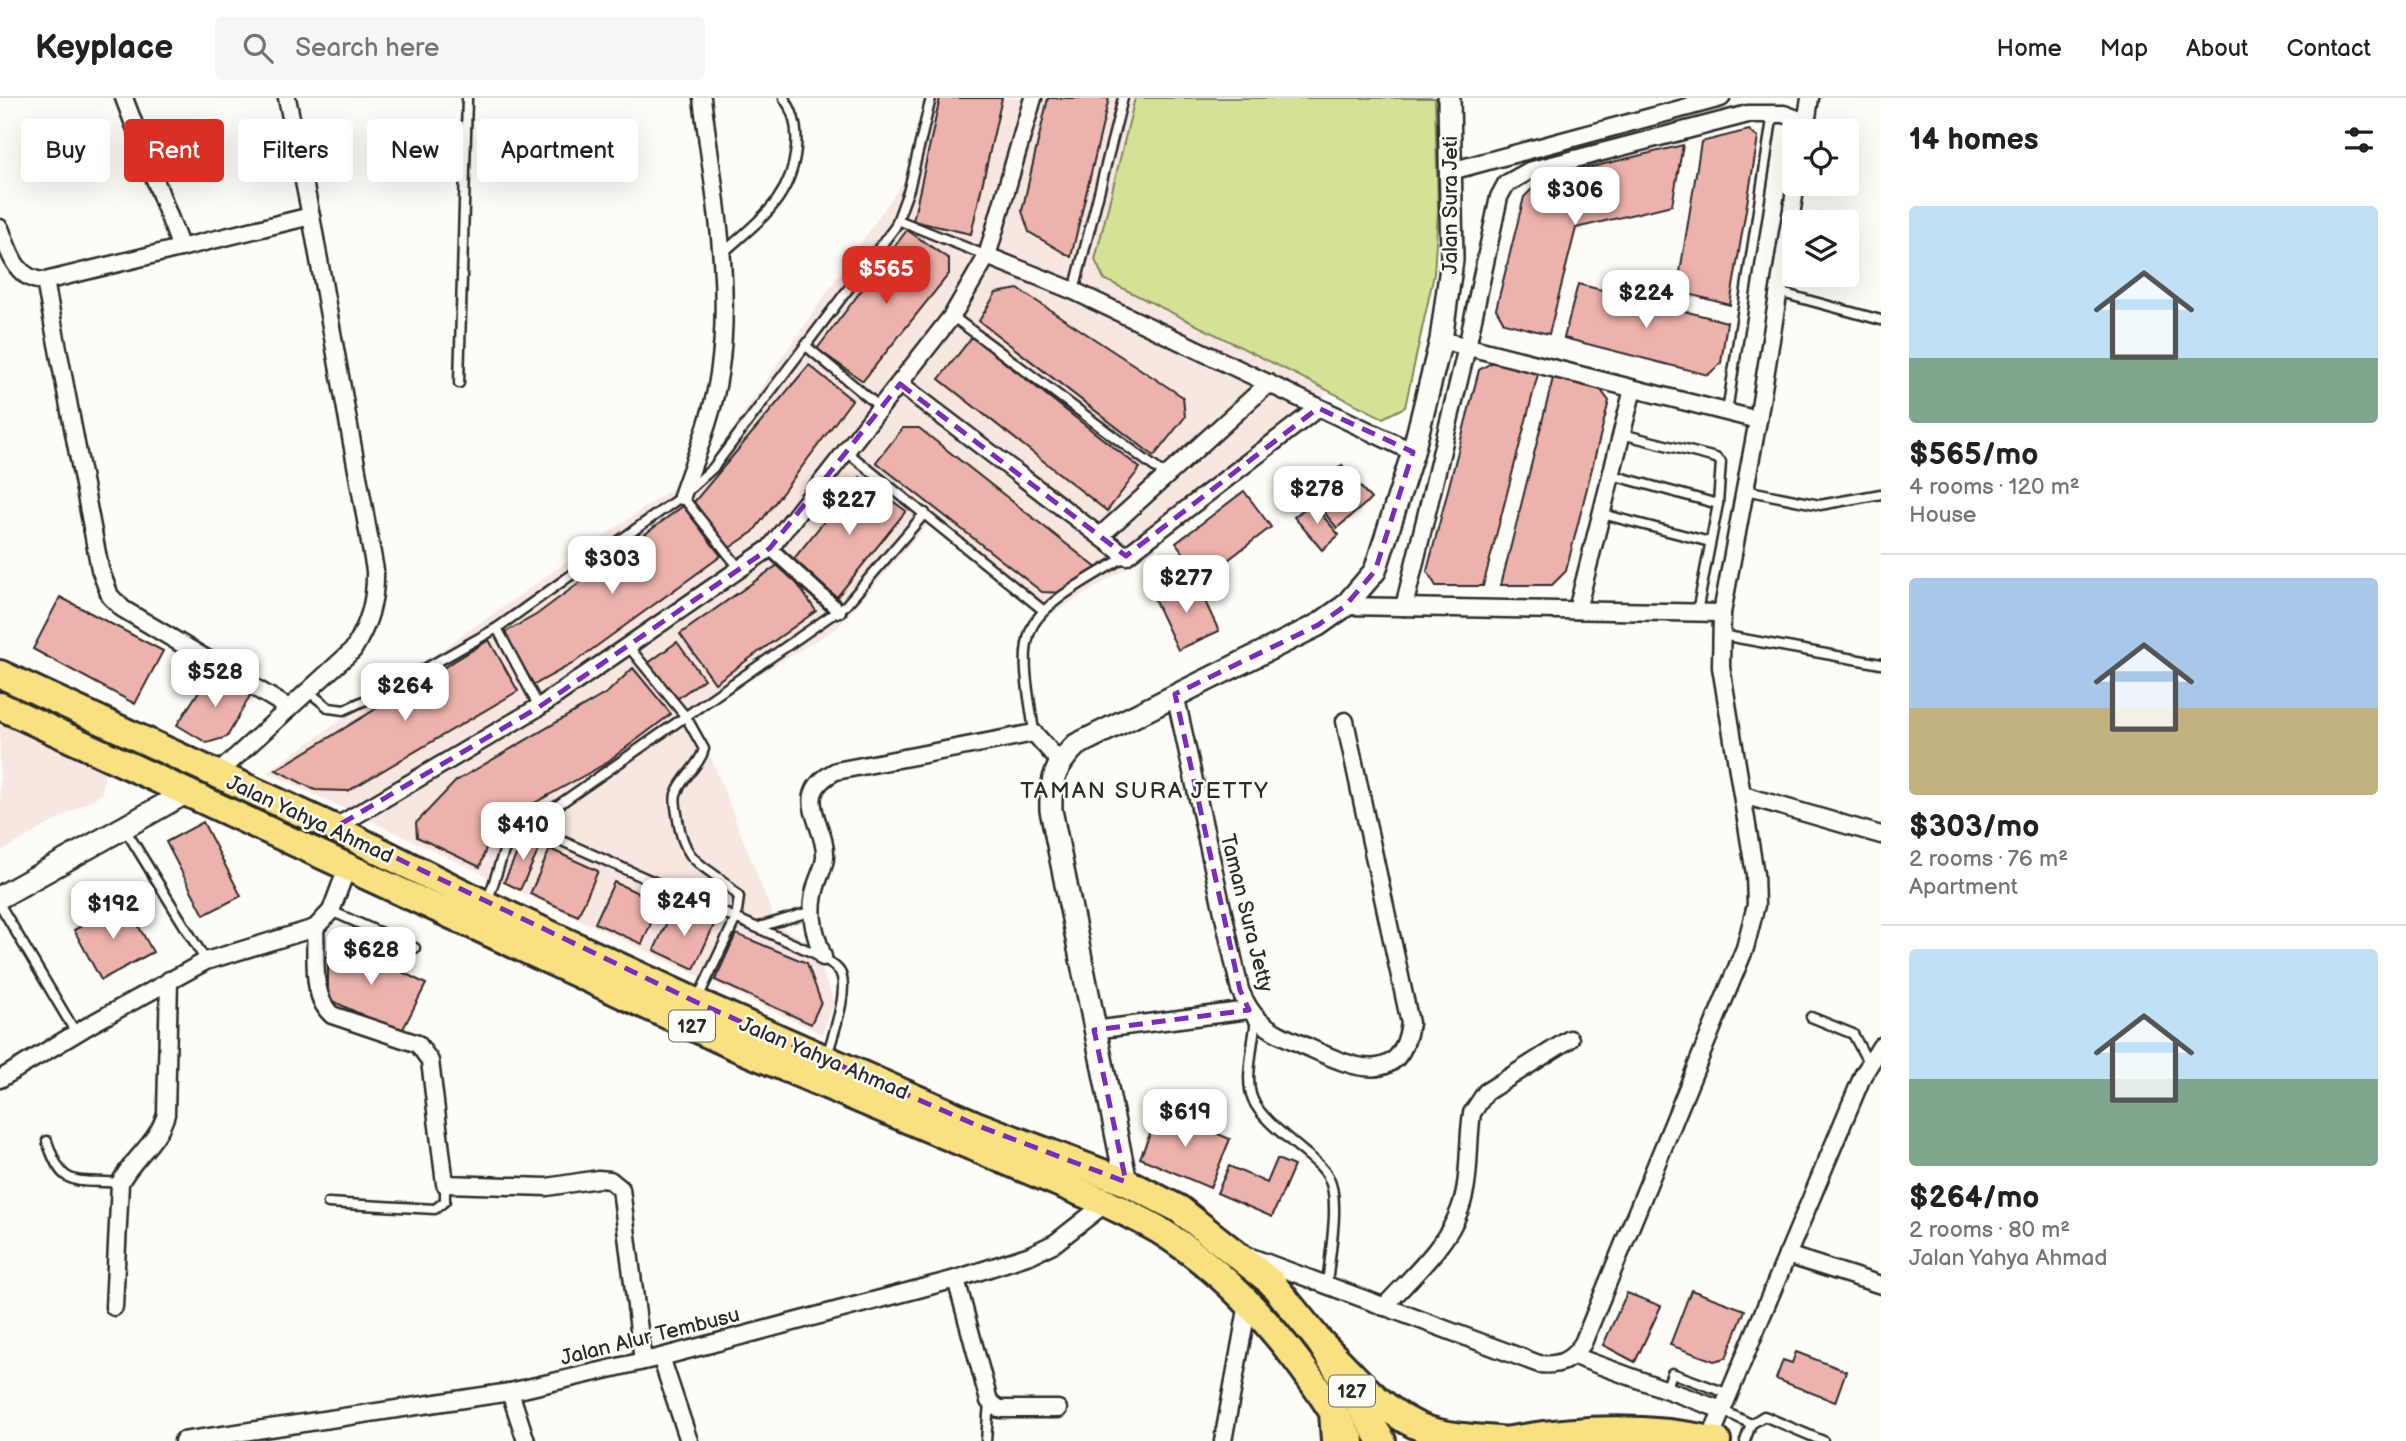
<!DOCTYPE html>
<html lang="en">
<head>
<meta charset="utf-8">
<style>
	:root { --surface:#fff; --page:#f6f6f6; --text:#202124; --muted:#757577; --line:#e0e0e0; --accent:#d93025 }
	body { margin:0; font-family:"Balsamiq Sans",sans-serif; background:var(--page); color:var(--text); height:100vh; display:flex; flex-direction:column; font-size:26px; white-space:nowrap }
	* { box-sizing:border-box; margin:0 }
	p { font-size:23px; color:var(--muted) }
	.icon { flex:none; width:38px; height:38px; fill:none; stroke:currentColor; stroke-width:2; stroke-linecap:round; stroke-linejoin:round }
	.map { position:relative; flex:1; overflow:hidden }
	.panel { display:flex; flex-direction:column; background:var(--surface); width:525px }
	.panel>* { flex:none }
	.guide { position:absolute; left:21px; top:21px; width:665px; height:63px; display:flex; gap:14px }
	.fabs { position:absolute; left:1782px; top:21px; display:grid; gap:14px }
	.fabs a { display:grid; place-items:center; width:77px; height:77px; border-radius:7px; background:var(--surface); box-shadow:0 7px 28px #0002; font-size:35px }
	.price { position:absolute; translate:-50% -60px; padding:0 16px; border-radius:14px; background:#fff; color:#222; font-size:23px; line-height:46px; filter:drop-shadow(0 2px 4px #0008) }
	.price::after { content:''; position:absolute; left:50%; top:42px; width:21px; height:16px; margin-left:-10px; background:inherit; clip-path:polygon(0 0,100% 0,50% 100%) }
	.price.current { background:var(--accent); color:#fff }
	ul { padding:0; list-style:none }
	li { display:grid; align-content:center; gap:14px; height:371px; padding:0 28px }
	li+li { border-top:2px solid var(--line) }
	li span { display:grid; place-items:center; height:217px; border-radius:7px; color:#555 }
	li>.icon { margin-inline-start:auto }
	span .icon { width:126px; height:126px; fill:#fffc; stroke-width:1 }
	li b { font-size:30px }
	h2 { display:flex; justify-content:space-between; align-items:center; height:84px; padding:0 28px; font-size:30px }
	.pill { padding:0 24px; border-radius:7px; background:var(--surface); box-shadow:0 7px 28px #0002; font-size:24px; line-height:63px }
	.pill.current { background:var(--accent); color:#fff }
	header { display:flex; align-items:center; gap:42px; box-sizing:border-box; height:98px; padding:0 35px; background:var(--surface); border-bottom:2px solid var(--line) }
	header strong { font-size:33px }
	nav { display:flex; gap:38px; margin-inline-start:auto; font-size:24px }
	.search { width:490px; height:63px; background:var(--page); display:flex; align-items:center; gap:18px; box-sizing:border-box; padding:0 24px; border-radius:7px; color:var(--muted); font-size:26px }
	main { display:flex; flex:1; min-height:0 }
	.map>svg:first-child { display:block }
	.built { fill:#f8e6e0 }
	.green { fill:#d4e295; stroke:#808660; stroke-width:2 }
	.building { fill:#edb2ab; stroke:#2b2b2b; stroke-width:2 }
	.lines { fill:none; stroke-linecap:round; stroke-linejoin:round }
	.service-casing { stroke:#2b2b2b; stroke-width:13 }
	.pedestrian-casing { stroke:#2b2b2b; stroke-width:18 }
	.minor-casing { stroke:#2b2b2b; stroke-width:21 }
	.tertiary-casing { stroke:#2b2b2b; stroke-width:26 }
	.primary-casing { stroke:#2b2b2b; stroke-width:32 }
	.trunk-casing { stroke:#2b2b2b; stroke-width:32 }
	.service { stroke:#fdfcf7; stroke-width:8 }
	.pedestrian { stroke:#fdfcf7; stroke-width:12 }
	.minor { stroke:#fdfcf7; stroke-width:16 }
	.tertiary { stroke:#fdfcf7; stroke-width:21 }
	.primary { stroke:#f9e181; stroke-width:26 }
	.trunk { stroke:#f9e181; stroke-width:26 }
	.marked { fill:none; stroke:#7b2cbf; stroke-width:5; stroke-dasharray:14 9; stroke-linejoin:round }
	.labels { text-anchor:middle; stroke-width:5; stroke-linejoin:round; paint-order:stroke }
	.shield { fill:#fdfcf7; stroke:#6a6a68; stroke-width:2 }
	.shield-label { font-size:19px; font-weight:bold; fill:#2b2b2b }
	.street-label { font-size:21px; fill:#2b2b2b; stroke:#fdfcf7 }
	.neighbourhood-label { font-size:23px; letter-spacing:2px; fill:#2b2b2b; stroke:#fdfcf7 }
</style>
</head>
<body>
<header>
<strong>Keyplace</strong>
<div class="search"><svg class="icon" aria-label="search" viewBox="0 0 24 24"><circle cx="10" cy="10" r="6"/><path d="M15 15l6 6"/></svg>Search here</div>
<nav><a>Home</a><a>Map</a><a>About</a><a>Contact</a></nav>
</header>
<main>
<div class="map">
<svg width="1881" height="1343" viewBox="0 0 1881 1343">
	<rect width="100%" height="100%" fill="#fdfcf7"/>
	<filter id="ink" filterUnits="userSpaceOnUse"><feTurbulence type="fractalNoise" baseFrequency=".0143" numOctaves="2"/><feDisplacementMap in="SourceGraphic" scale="14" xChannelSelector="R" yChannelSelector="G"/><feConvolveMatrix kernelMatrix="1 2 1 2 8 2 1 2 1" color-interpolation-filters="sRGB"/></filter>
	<g filter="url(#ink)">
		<g class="built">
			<polygon points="925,0 1135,0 1095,162 1104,181 1327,292 1309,330 1137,464 1047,519 929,425 838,529 694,616 777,828 814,847 834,906 822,936 267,674 710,364 907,78"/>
			<polygon points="0,617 106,663 102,696 0,754"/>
		</g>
		<polygon class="green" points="1135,0 1435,0 1438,113 1434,176 1405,309 1383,320 1104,181 1095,162"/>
		<g class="building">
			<polygon points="940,0 1002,0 971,136 913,123"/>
			<polygon points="1048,0 1109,0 1071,159 1029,134 1022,113"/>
			<polygon points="1749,32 1758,40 1730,207 1677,193 1701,44"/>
			<polygon points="1683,47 1672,107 1576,130 1549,236 1504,225 1496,211 1524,99 1542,81"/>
			<polygon points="907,132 949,161 949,176 863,283 817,251"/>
			<polygon points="1578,186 1727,224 1721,265 1708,277 1564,240"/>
			<polygon points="1018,191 1183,299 1185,319 1154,358 979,223 996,195"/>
			<polygon points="972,239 1140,370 1107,413 939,281"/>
			<polygon points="1493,264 1538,276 1483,488 1436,488 1427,473 1479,272"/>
			<polygon points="809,267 852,302 753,434 728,451 694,404"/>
			<polygon points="1553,280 1600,291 1609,303 1566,473 1552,487 1501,487"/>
			<polygon points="903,330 919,330 1098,471 1065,495 1042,494 876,364"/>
			<polygon points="1342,367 1371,401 1337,430 1312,400 1321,393 1317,389"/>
			<polygon points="860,379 906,413 837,499 792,463"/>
			<polygon points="1244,393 1271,429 1203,481 1176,445"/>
			<polygon points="1312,405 1339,437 1322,452 1294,419"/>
			<polygon points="683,408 721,458 572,566 534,587 504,535 536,517"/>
			<polygon points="782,464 816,513 715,585 680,536"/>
			<polygon points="1195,482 1219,533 1178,552 1154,501"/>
			<polygon points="60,499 163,553 135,606 33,551"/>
			<polygon points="489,542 518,593 348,693 315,692 276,672"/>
			<polygon points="677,544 704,581 674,603 647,566"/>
			<polygon points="633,570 671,616 603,667 493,728 480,769 417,739 416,725 456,683 608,594"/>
			<polygon points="212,573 251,596 227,639 207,645 177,627"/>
			<polygon points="203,724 241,798 204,817 166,744"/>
			<polygon points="525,737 542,745 520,792 504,784"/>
			<polygon points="550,751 598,773 578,818 530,796"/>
			<polygon points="614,784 660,805 642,846 595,825"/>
			<polygon points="125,804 153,854 101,882 74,832"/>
			<polygon points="674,809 714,827 694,871 654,852"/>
			<polygon points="736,836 807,865 821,904 811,926 715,882"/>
			<polygon points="339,842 426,886 401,935 328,901 328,852"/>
			<polygon points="1160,1012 1230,1041 1210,1090 1140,1060"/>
			<polygon points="1277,1061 1294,1068 1272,1119 1217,1095 1229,1068 1267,1085"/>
			<polygon points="1691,1192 1745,1212 1726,1260 1714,1263 1670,1247"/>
			<polygon points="1627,1195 1661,1208 1635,1264 1603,1247"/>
			<polygon points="1796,1254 1846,1273 1835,1304 1776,1281 1783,1262 1792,1265"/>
		</g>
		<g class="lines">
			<g class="service-casing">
				<g id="service">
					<polyline points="898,122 987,158"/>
					<path d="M722,156C740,139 763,122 777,102C797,74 805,29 784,0"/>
					<polyline points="1074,193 1123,0"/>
					<polyline points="1778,194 1881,222"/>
					<polyline points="952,218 1168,379"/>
					<polyline points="806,248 881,310"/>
					<polyline points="459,285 467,0"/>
					<polyline points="1727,314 1773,15"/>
					<polyline points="1622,336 1716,360 1721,364 1718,406 1697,514"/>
					<polyline points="847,354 1043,512"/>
					<polyline points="1612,377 1718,406"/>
					<polyline points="1745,392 1820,407 1881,396"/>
					<polyline points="682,398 740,471"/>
					<polyline points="1602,416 1710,444"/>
					<polyline points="497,530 539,609"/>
					<polyline points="1721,537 1881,566"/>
					<path d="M628,548L686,619L704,651C699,669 683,677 676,696C674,704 677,714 678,722C686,774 711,765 739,799L736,820L697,902"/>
					<polyline points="308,593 329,610 344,612 389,591 497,530 682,398 713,370 895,129 909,91 931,0"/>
					<path d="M1034,635C1031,604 1018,558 1032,529C1046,501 1100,475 1126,458"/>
					<path d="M526,727L823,859C828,863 837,869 840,874C850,892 832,939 827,958"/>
					<polyline points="125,731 206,863"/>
					<polyline points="488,802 504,753 515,737 846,507 925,415"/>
					<polyline points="0,807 76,935"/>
					<polyline points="331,813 415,850"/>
					<polyline points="759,829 809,814"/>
					<polyline points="1811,919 1853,936 1869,966"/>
					<path d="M1256,921C1245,1003 1239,1000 1304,1054C1315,1063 1327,1072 1331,1086C1339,1110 1329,1161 1327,1188"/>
					<path d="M47,1043C63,1092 73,1081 120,1085"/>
					<polyline points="328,1105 435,1111 445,1103 445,1086"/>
					<polyline points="1666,1292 1672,1275 1729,1296"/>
					<polyline points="1722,1312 1751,1326"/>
					<polyline points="986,1343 989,1304"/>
					<polyline points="1745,1343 1751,1326 1764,1318 1823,1343"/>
				</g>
			</g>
			<g class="pedestrian-casing">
				<polyline id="pedestrian" points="770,450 839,513"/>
			</g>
			<g class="minor-casing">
				<g id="minor">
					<polyline points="124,0 181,150"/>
					<polyline points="1805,32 1810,0"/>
					<polyline points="1451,73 1721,0"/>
					<path d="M0,130C9,153 15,182 45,183L311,118"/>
					<polyline points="987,158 1074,193 1413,354"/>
					<polyline points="45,183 100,471 110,498 123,511 289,610"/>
					<polyline points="1441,242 1758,322"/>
					<polyline points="900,286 1126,458 1318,310"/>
					<path d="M682,398C695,359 713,318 719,276C733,186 713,89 702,0"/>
					<polyline points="1100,438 1269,285"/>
					<polyline points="1345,508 1722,515"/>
					<polyline points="1404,509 1467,249 1499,99 1506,86 1529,73 1748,16 1784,16 1806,24"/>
					<polyline points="1577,512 1633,291"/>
					<path d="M1175,596L1240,892C1245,904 1250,914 1260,923C1274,936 1295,943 1312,951C1354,970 1401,990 1410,925L1345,623"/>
					<path d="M216,677L353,552C369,526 376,503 375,472L311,118L287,0"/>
					<polyline points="1743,697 1881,737"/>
					<polyline points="334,730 539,609 770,450 952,218 987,158 1033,0"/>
					<path d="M315,830C317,857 310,898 332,917L418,946L430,963L445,1086L547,1089L598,1081L610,1082L621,1091L643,1263"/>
					<path d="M823,859C813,831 808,813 817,785C820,776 825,767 825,759C827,726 789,697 836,673L1034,635L1059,663"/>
					<polyline points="1094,932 1249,912"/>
					<polyline points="0,981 93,925 206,863 315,830 331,813 347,770"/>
					<polyline points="1787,1157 1881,1187"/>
					<path d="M1251,1159L1539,1266C1560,1268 1571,1263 1583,1245L1745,850L1756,807L1755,776L1721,569L1722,515L1758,322L1796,86"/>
					<polyline points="956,1181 989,1303 999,1311 1058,1311"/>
					<path d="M114,1209L120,1085C133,1059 158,1045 166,1016L169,882"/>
					<path d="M1384,1209C1410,1180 1447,1148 1460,1111C1471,1081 1467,1047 1472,1015L1486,994L1570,941"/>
					<polyline points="1574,1258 1722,1312"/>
					<polyline points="661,1259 689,1343"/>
					<polyline points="510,1294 526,1343"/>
					<polyline points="1710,1341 1863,977 1881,948"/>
					<polyline points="183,1343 510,1294 661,1259 956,1181 1030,1157 1055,1145 1106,1105"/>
					<polyline points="1223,1343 1248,1206"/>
				</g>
			</g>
			<g class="tertiary-casing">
				<g id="tertiary">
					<polyline points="0,799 189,693"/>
					<path d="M1126,1084L1051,712C1050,683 1055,668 1076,647L1318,527L1345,508L1375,473L1413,354L1441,242L1452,162L1449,0"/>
				</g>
			</g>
			<g class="primary-casing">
				<g id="primary">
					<polyline points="0,576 334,730 487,807 696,904 976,1027 1126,1084 1179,1111 1271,1184 1320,1244 1382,1343"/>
					<path d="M0,608L736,949L1106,1105C1124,1114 1142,1122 1159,1132C1239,1182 1303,1262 1351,1343"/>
				</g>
			</g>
			<g class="trunk-casing">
				<g id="trunk">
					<path d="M1320,1244C1352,1275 1383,1316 1425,1331C1451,1340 1480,1340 1506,1343"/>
					<polyline points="1333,1313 1335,1343"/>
					<path d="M1505,1343C1576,1330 1646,1327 1717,1343"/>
				</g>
			</g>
			<use href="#service" class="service"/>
			<use href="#pedestrian" class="pedestrian"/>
			<use href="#minor" class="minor"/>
			<use href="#tertiary" class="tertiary"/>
			<use href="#primary" class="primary"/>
			<use href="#trunk" class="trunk"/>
		</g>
	</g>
	<path class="marked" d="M900,286L1126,458L1318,310L1413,354L1375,473L1345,508L1318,527L1175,596L1240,892L1249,912L1094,932L1126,1084L976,1027L696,904L334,730L539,609L770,450Z"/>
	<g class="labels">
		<g class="shield">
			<rect x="669" y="912.5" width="46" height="31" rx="5"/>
			<rect x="1329" y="1277.5" width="46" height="31" rx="5"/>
		</g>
		<g class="shield-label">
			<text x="692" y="935">127</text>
			<text x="1352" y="1300">127</text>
		</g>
		<g class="street-label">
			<text transform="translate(1450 107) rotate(-90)" y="7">Jalan Sura Jeti</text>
			<text transform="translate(310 721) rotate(25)" y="7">Jalan Yahya Ahmad</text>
			<text transform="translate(1247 815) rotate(76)" y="7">Taman Sura Jetty</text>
			<text transform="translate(824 960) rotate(23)" y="7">Jalan Yahya Ahmad</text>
			<text transform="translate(650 1238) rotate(-14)" y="7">Jalan Alur Tembusu</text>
		</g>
		<g class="neighbourhood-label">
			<text x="1145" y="700">TAMAN SURA JETTY</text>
		</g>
	</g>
</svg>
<div class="fabs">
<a><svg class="icon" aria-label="locate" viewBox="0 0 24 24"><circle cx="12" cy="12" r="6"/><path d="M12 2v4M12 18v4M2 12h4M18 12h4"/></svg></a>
<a><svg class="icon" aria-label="layers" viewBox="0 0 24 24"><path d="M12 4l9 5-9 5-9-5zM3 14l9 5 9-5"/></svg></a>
</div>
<b class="price" style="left:1575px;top:129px">$306</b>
<b class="price current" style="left:886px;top:208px">$565</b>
<b class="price" style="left:1646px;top:232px">$224</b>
<b class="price" style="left:1317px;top:428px">$278</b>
<b class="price" style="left:849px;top:439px">$227</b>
<b class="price" style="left:612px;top:498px">$303</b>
<b class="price" style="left:1186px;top:517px">$277</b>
<b class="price" style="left:215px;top:611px">$528</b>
<b class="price" style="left:405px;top:625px">$264</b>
<b class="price" style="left:523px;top:764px">$410</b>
<b class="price" style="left:684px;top:840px">$249</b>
<b class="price" style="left:113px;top:843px">$192</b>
<b class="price" style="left:371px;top:889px">$628</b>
<b class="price" style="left:1185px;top:1051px">$619</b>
<div class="guide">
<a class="pill">Buy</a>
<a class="pill current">Rent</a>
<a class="pill">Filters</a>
<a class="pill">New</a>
<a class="pill">Apartment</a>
</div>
</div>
<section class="panel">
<h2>14 homes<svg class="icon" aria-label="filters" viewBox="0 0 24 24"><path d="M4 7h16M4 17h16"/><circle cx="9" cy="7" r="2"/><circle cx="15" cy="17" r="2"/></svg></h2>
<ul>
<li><span style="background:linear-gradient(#bfe0f5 70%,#7fa58c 0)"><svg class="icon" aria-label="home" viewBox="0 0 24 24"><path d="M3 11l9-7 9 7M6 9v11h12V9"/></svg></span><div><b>$565/mo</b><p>4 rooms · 120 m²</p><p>House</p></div></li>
<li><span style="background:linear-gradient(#a9c7e8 60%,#c2b280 0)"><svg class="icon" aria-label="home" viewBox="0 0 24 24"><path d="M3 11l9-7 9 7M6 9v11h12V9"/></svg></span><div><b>$303/mo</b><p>2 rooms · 76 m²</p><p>Apartment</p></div></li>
<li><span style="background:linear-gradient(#bfe0f5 60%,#7fa58c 0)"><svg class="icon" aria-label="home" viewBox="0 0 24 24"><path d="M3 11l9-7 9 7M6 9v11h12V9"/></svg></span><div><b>$264/mo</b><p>2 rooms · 80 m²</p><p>Jalan Yahya Ahmad</p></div></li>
</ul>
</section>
</main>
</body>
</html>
